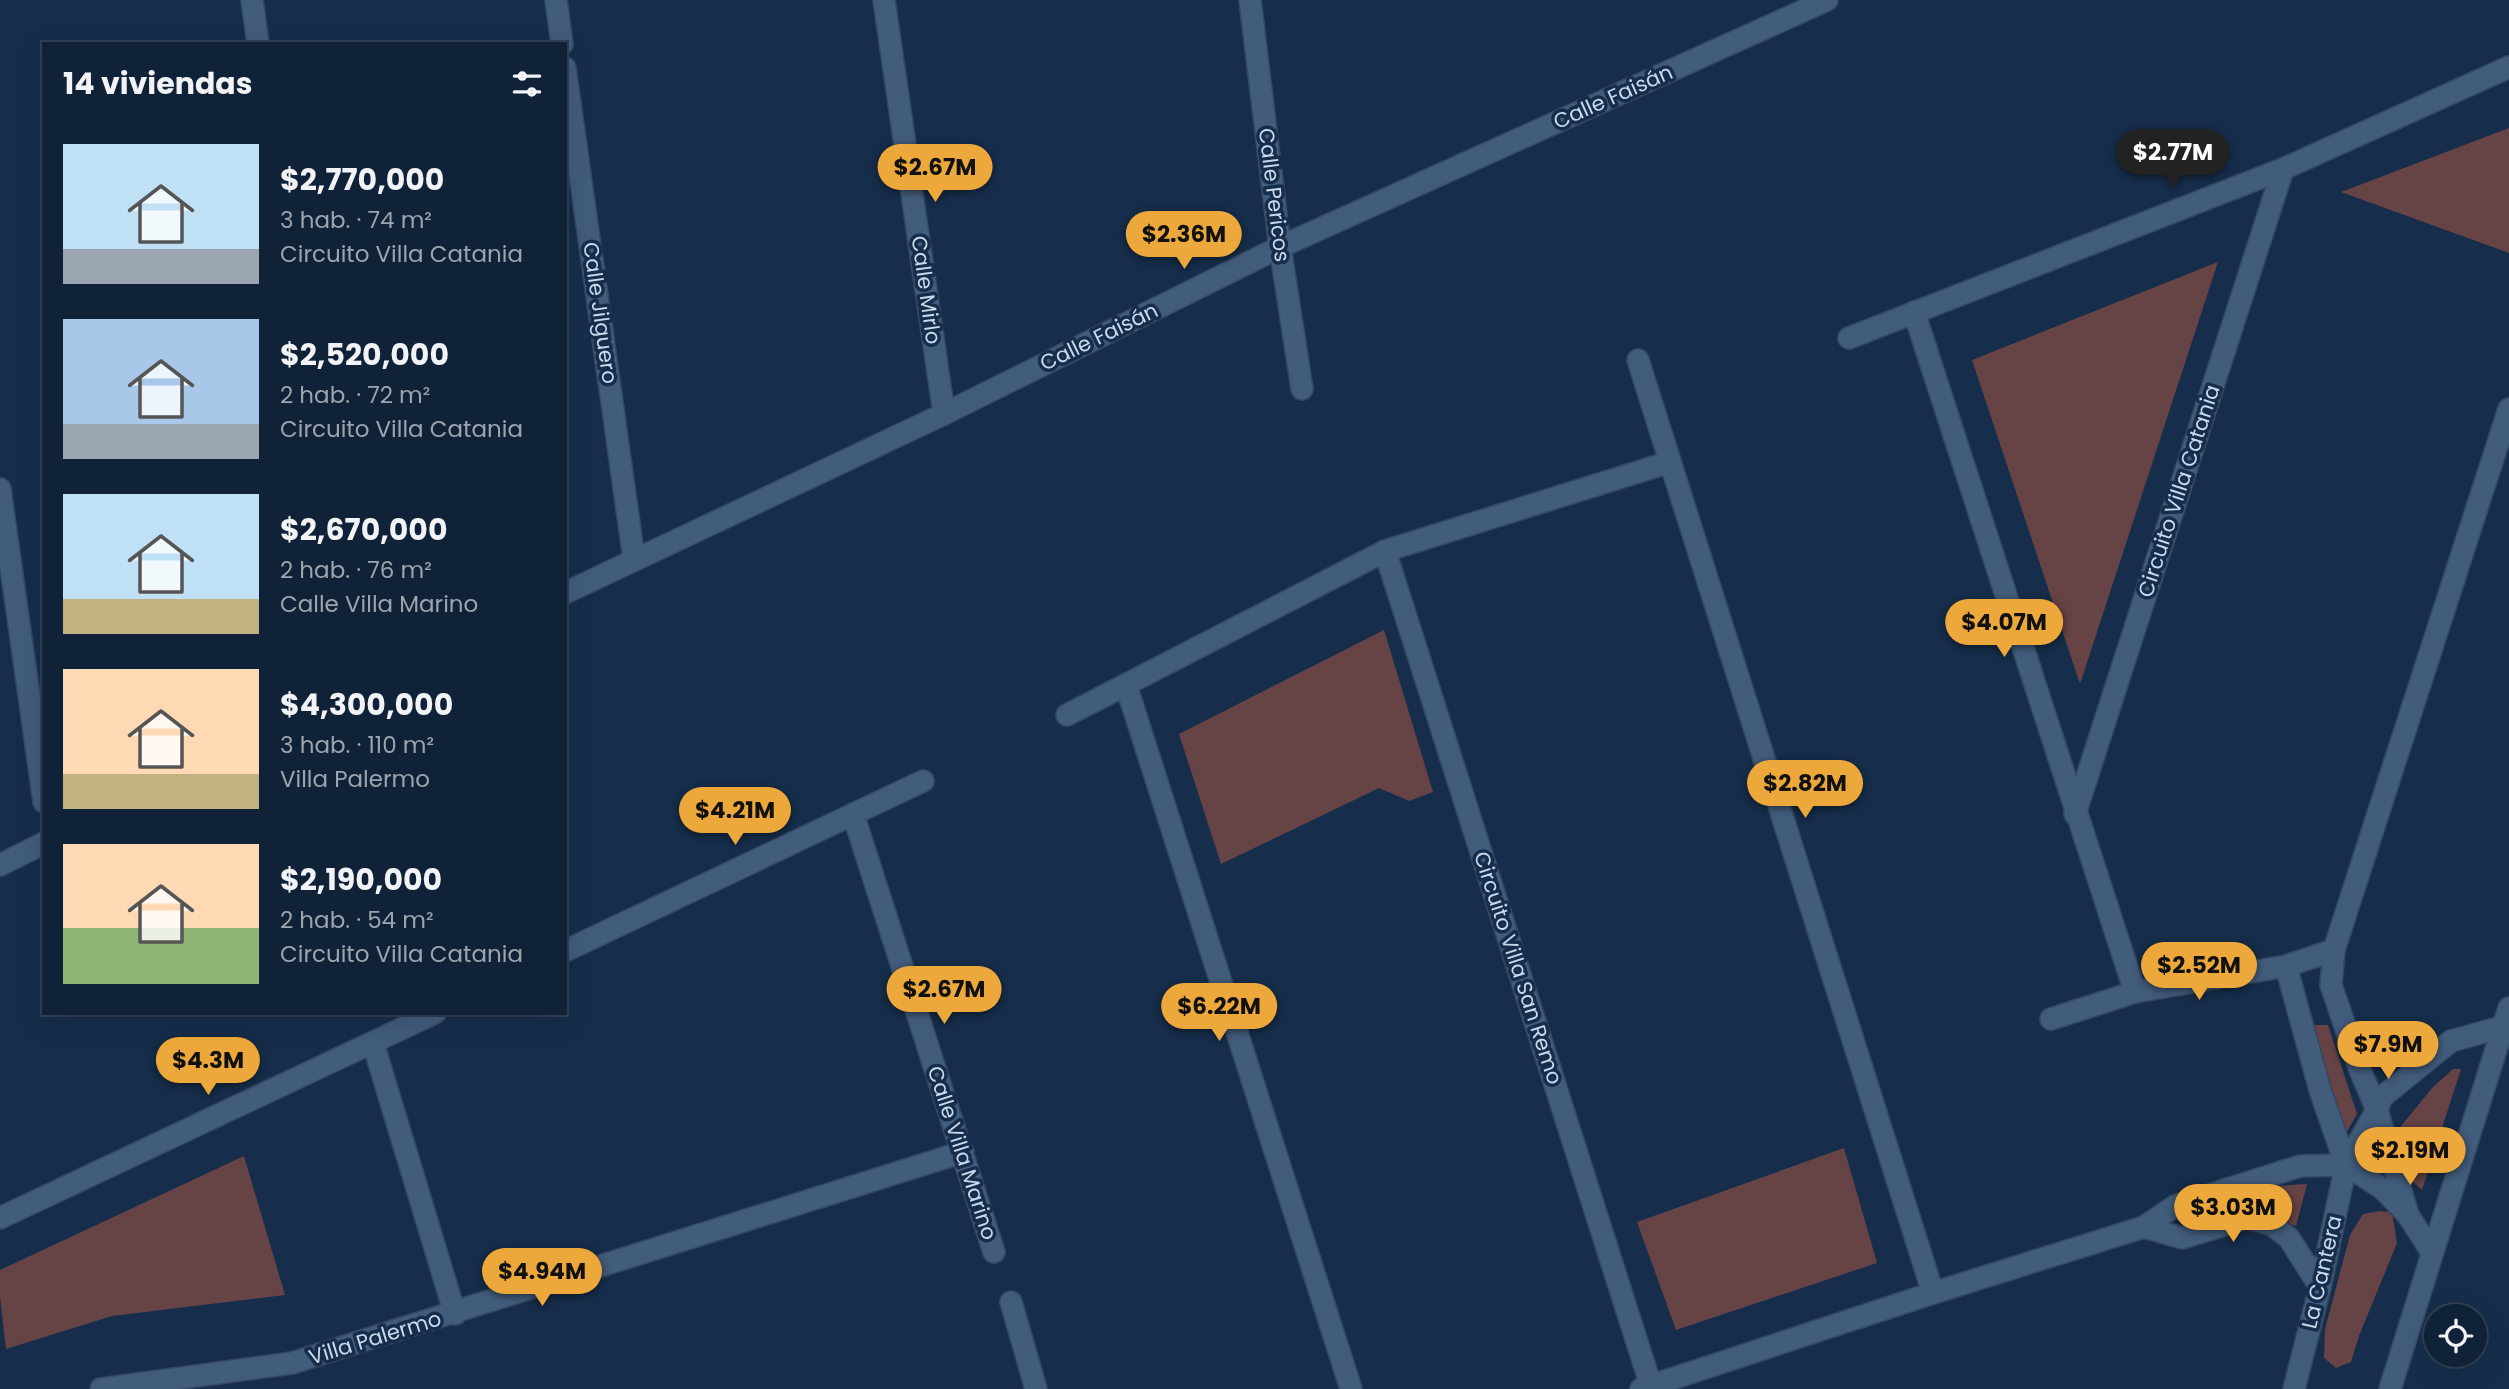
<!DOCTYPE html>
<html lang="es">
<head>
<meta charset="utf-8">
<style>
	:root { --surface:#102238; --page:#192a40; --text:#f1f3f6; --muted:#9ca4ae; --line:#303f53; --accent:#eda83b }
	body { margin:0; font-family:Poppins,sans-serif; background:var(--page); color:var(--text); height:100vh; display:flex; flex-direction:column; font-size:26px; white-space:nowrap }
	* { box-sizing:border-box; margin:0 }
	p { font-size:23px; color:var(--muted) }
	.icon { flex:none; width:38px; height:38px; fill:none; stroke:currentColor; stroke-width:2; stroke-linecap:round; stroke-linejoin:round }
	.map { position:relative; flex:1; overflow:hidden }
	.side { position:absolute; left:42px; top:42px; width:525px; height:973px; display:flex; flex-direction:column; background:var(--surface); border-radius:0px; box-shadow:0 7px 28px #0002,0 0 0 2px var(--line) }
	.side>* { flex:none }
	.tools { position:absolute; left:2424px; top:1304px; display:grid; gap:14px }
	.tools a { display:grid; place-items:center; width:63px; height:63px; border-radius:50%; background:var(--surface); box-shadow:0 7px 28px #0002,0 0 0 2px var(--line); font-size:35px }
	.price { position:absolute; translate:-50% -60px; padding:0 16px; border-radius:24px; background:var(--accent); color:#111; font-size:23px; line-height:46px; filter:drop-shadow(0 2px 4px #0008) }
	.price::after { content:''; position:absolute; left:50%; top:42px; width:21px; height:16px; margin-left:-10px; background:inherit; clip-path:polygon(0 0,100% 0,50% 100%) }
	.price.selected { background:#222; color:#fff }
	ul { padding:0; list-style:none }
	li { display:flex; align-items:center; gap:21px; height:175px; padding:0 21px }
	li span { display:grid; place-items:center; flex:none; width:196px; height:140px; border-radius:0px; color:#555 }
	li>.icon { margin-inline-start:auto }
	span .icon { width:84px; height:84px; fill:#fffc; stroke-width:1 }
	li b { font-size:30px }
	h2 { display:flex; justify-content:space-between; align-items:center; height:84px; padding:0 21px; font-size:30px }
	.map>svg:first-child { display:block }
	.green { fill:#664345 }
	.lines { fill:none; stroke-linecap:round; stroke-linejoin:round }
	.minor-casing { stroke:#354861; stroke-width:24 }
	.minor { stroke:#425c7c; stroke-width:21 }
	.labels { text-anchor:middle; stroke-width:7; stroke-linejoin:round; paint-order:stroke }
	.street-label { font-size:21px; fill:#cad9ec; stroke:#162e4b }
</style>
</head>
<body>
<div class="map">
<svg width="2509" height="1389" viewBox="0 0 2509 1389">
	<rect width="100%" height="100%" fill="#162e4b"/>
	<g class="green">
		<polygon points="2509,128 2509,253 2341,192"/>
		<polygon points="2218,262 2080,684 1972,360"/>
		<polygon points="1384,630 1433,792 1409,801 1379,788 1221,864 1179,734"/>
		<polygon points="2315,1025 2328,1025 2357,1114 2346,1133 2315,1041"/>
		<polygon points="2453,1069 2461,1069 2422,1190 2412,1181 2393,1136 2432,1088"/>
		<polygon points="1844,1148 1877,1263 1676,1330 1637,1222"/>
		<polygon points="244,1156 285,1295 112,1316 6,1349 0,1297 0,1270"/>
		<polygon points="2307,1184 2296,1226 2250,1209 2211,1217 2206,1209 2276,1186"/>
		<polygon points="2379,1211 2392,1212 2397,1243 2359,1336 2351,1362 2336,1368 2324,1358 2325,1329 2350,1235 2363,1214"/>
	</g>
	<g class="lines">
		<g class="minor-casing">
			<g id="minor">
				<polyline points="252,0 258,44"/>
				<polyline points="556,0 562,44"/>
				<polyline points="884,0 944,414"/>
				<polyline points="1250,0 1280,247 1302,389"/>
				<polyline points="565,68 634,559"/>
				<polyline points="1914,312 2135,992"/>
				<polyline points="1849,338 2283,169 2509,67"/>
				<polyline points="1638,360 1933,1293"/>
				<polyline points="0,489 44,802"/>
				<polyline points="1385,551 1651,1386"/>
				<polyline points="565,593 944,414 1280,247 1827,0"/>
				<polyline points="1126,685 1351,1389"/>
				<polyline points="1067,715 1385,551 1670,462"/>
				<polyline points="853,814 994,1252"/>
				<polyline points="2075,814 2283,169"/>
				<polyline points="0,865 44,843"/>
				<polyline points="565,951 923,781"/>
				<polyline points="2286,966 2320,1090 2346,1165"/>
				<polyline points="2051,1019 2135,992 2286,966 2334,950"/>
				<polyline points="373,1043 455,1314"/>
				<polyline points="2346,1165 2383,1189 2408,1215 2431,1251"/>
				<polyline points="2408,1215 2377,1110 2360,1070 2331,985 2334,950 2509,409"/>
				<polyline points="0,1218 435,1013"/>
				<polyline points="2144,1227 2182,1238 2247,1218 2272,1225 2289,1238 2320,1287"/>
				<polyline points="1011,1302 1036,1389"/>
				<polyline points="101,1389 292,1363 963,1152"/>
				<polyline points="1641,1389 1933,1293 2144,1227 2175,1206 2300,1166 2346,1165"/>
				<polyline points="2294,1389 2320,1287 2346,1165 2377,1110 2382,1097 2451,1041 2502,1027"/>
				<polyline points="2390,1389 2509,1008"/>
			</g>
		</g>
		<use href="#minor" class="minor"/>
	</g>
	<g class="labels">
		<g class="street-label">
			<text transform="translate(1613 97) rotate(-24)" y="7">Calle Faisán</text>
			<text transform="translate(1274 195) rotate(83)" y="7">Calle Pericos</text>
			<text transform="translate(926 290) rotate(82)" y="7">Calle Mirlo</text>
			<text transform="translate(600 313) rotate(82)" y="7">Calle Jilguero</text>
			<text transform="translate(1099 337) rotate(-26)" y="7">Calle Faisán</text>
			<text transform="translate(2179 491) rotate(-72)" y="7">Circuito Villa Catania</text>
			<text transform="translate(1518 968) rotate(72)" y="7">Circuito Villa San Remo</text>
			<text transform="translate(962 1153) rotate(72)" y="7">Calle Villa Marino</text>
			<text transform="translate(2322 1272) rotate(-77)" y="7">La Cantera</text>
			<text transform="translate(375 1338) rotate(-17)" y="7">Villa Palermo</text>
		</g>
	</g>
</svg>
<div class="tools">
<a><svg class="icon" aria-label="locate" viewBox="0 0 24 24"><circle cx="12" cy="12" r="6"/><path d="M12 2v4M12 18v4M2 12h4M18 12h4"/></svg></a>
</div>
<b class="price selected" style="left:2173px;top:189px">$2.77M</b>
<b class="price" style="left:935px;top:204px">$2.67M</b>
<b class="price" style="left:1184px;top:271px">$2.36M</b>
<b class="price" style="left:2004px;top:659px">$4.07M</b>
<b class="price" style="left:1805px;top:820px">$2.82M</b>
<b class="price" style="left:735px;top:847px">$4.21M</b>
<b class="price" style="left:2199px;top:1002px">$2.52M</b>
<b class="price" style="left:944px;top:1026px">$2.67M</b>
<b class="price" style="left:1219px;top:1043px">$6.22M</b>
<b class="price" style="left:2388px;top:1081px">$7.9M</b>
<b class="price" style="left:208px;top:1097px">$4.3M</b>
<b class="price" style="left:2410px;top:1187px">$2.19M</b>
<b class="price" style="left:2233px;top:1244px">$3.03M</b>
<b class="price" style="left:542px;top:1308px">$4.94M</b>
<section class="side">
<h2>14 viviendas<svg class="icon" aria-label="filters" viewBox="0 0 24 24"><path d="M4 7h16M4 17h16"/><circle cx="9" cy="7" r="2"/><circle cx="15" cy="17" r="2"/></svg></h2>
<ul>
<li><span style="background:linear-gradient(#bfe0f5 75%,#9aa5b1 0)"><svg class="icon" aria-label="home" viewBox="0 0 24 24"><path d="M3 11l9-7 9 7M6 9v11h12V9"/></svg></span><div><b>$2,770,000</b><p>3 hab. · 74 m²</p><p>Circuito Villa Catania</p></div></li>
<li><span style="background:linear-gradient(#a9c7e8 75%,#9aa5b1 0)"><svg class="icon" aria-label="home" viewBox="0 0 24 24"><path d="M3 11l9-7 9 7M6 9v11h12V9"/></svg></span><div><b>$2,520,000</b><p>2 hab. · 72 m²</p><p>Circuito Villa Catania</p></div></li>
<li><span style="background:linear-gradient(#bfe0f5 75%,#c2b280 0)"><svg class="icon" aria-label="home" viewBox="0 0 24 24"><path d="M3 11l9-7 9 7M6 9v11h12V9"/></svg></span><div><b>$2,670,000</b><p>2 hab. · 76 m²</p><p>Calle Villa Marino</p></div></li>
<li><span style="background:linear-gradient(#ffd9b3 75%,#c2b280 0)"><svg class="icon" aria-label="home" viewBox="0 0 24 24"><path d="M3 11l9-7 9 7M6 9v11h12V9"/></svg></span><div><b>$4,300,000</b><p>3 hab. · 110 m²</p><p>Villa Palermo</p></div></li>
<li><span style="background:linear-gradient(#ffd9b3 60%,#8fb573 0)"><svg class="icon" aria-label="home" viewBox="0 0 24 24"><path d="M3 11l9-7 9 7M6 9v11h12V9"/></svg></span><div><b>$2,190,000</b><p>2 hab. · 54 m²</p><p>Circuito Villa Catania</p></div></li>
</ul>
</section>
</div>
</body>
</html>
